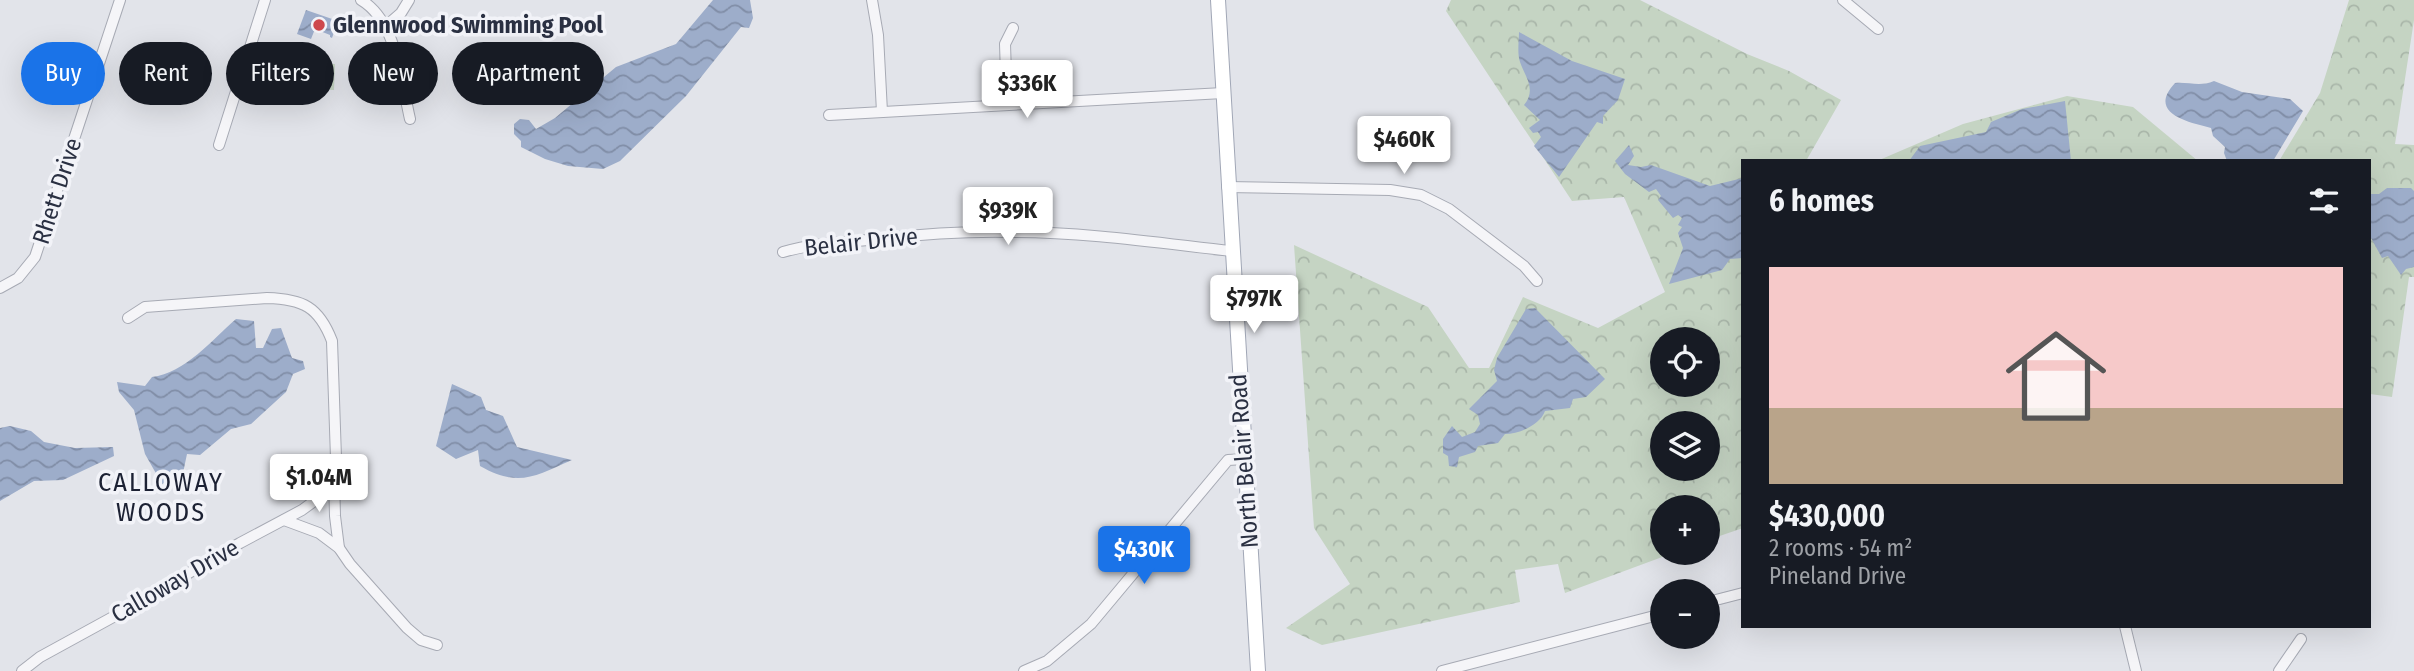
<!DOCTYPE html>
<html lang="en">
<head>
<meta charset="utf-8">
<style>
	:root { --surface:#171b24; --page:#20242c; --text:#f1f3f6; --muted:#9ea1a6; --line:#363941; --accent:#1a73e8 }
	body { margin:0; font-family:"Fira Sans Condensed",sans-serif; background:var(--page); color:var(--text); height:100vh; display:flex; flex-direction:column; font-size:26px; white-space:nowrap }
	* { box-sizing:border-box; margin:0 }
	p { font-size:23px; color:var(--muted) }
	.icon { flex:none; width:38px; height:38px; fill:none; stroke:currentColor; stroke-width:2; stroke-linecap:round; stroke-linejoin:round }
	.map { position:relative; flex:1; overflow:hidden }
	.drawer { position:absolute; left:1741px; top:159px; width:630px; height:469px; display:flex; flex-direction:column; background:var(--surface); border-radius:0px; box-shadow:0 7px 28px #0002 }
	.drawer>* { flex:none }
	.guide { position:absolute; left:21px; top:42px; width:665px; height:63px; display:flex; gap:14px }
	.tools { position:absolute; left:1650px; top:327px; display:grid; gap:14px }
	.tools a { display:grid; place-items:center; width:70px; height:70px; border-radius:50%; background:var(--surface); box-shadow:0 7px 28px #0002; font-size:35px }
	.price { position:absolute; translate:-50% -60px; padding:0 16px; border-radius:7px; background:#fff; color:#222; font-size:23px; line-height:46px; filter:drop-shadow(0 2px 4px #0008) }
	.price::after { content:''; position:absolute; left:50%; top:42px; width:21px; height:16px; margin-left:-10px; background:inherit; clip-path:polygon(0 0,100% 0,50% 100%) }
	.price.active { background:var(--accent); color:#fff }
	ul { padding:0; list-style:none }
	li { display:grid; align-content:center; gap:14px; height:371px; padding:0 28px }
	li+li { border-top:2px solid var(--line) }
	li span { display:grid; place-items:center; height:217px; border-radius:0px; color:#555 }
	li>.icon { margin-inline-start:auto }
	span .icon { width:126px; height:126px; fill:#fffc; stroke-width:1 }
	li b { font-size:30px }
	h2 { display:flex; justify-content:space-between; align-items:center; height:84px; padding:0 28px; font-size:30px }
	.tag { padding:0 24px; border-radius:32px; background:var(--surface); box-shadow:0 7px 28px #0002; font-size:24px; line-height:63px }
	.tag.active { background:var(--accent); color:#fff }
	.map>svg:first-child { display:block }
	.green { fill:#c5d4c3 }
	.forest { fill:url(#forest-crowns); fill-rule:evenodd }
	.water { fill:url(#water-waves) }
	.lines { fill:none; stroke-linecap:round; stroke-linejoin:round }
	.minor-casing { stroke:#a7aab4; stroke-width:12 }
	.major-casing { stroke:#a1a7b6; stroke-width:16 }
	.minor { stroke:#f5f5f8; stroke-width:10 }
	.major { stroke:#fff; stroke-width:14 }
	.poi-dot { fill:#ce484c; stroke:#f2f3f8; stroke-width:2.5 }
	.labels { text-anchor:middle; stroke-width:7; stroke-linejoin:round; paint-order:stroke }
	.poi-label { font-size:24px; font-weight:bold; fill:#2a3042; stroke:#f2f3f8; text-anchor:start }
	.street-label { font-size:24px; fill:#2a3042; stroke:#f2f3f8 }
	.neighbourhood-label { font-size:26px; letter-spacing:2px; fill:#1c2133; stroke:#f2f3f8 }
</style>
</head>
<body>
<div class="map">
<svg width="2414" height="671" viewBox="0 0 2414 671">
	<defs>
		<pattern id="forest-crowns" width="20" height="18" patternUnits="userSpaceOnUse" patternTransform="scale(1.75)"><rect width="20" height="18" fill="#c5d4c3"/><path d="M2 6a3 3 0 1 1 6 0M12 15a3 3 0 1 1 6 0" fill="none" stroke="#a9b6a9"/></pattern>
		<pattern id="water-waves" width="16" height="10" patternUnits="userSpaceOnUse" patternTransform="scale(1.75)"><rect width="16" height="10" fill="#9dadca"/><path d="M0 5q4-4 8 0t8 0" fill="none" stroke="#808da6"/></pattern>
	</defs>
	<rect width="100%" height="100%" fill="#e2e4ea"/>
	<polygon class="green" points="285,62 335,64 334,90 284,88"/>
	<g class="forest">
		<path d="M1451,0H1640L1747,54L1789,71L1841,100L1806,161H1743V528L1708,540V508H1662V553H1673L1565,593L1558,564L1515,570L1520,602L1322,645L1286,628L1350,584L1314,528L1294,245L1428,307L1469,368H1489L1523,297L1598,328L1665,292L1624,197L1572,201L1446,11ZM1662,340H1708V385H1662ZM1662,424H1708V469H1662Z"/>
		<polygon points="2349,0 2414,0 2414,20 2395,144 2414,145 2414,277 2409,277 2392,397 2370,394 2370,161 2279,161 2320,93"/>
		<polygon points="2067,96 2133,107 2198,161 1877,161 1963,124"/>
	</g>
	<g class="water">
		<polygon points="713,0 750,0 753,18 749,28 741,27 686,96 620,161 603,169 568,166 545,159 521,147 521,141 514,134 514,124 520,119 529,120 536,129 555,118 616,67 676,44"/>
		<polygon points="306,10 338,21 332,38 330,37 330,35 315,29 311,39 297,34"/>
		<path d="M1519,32L1572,61L1625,79L1618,100L1603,116V124L1597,122L1559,177L1534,146L1541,137L1538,132L1533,133L1529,128L1540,120L1524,105C1537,89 1525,77 1520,62C1517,53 1519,41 1519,32Z"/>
		<path d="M2214,81L2242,92L2290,99L2303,111L2273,161H2227L2224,153L2225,147L2213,136L2211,128C2187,122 2147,113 2175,83C2190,82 2200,87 2214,81Z"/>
		<polygon points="2065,101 2071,161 1909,161 1920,146 1986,132 1991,122 2022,109"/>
		<polygon points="1629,145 1634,156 1628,165 1641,167 1651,165 1710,186 1743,178 1743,258 1730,259 1722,270 1669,284 1683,248 1678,233 1682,227 1678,225 1682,218 1678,215 1673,218 1658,200 1661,196 1656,189 1649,192 1625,174 1615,161"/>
		<polygon points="2387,188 2411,188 2414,191 2414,267 2406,269 2401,275 2388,256 2382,258 2370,236 2370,194 2379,194"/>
		<path d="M1535,308L1605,379L1586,397L1573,399L1570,408L1545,411C1540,425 1519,434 1505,434L1498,443L1478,446L1475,452L1459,457L1457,467L1449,466L1448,456L1443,453V439L1452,426L1462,437L1475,432L1480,424L1478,415L1469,409L1497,381L1494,370L1497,358L1526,309Z"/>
		<path d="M236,319L254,321L256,348H263L272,329L281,328L292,358L303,361L305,369L293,374L286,392L251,424L231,429L200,455L187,454L183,473L162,484L145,454L134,410L119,392L117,382L145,386L152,377C185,373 212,340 236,319Z"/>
		<path d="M452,384L481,397L486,410L503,416L517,447L572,460C535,476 519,488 480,466L478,450L456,459L436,446Z"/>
		<polygon points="10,426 31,431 44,442 75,448 113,447 114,456 63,480 34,481 0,501 0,428"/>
	</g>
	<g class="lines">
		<g class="minor-casing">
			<g id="minor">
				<path d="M361,0C397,21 401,81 410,119"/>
				<polyline points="872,0 878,35 882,112"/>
				<polyline points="1843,0 1878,29"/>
				<polyline points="386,26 401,13 409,0"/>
				<polyline points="1007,105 1005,44 1013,28"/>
				<polyline points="829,115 1223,93"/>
				<polyline points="219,145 265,0"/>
				<polyline points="1227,187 1390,190 1421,195 1449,209 1524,266 1537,281"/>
				<path d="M783,252C814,243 847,242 879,239C923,234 968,231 1012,232C1085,232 1159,243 1231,251"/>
				<polyline points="0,288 18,278 35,257 120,0"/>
				<polyline points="334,477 335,516 339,548"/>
				<polyline points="284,520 319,533 339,548 350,564 407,628 421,640 437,645"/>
				<polyline points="1708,602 1743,593"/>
				<polyline points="2125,626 2136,671"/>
				<path d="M22,671L40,657L124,611L240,543L302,510L317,499L334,477L336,458L332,341C319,307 303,299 267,298L145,307L128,318"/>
				<polyline points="1024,671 1047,661 1091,624 1228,460 1244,459"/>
				<polyline points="1442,671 1662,614"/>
				<polyline points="2279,671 2301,639"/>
			</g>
		</g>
		<g class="major-casing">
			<polyline id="major" points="1218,0 1258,671"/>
		</g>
		<use href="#minor" class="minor"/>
		<use href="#major" class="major"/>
	</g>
	<circle class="poi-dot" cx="319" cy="25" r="7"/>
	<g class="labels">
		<g class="poi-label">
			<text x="333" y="33">Glennwood Swimming Pool</text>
		</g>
		<g class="street-label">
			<text transform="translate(57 191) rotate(-72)" y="8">Rhett Drive</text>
			<text transform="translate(861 242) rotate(-6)" y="8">Belair Drive</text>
			<text transform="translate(1244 461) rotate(-94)" y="8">North Belair Road</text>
			<text transform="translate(175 581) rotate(-30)" y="8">Calloway Drive</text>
		</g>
		<g class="neighbourhood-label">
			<text x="161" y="491">CALLOWAY<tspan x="161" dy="30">WOODS</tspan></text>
		</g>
	</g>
</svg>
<div class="tools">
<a><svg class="icon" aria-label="locate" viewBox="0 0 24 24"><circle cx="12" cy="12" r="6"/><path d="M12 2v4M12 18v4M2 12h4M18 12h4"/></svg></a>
<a><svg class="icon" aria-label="layers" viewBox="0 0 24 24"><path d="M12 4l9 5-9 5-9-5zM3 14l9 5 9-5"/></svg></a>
<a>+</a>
<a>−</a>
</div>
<b class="price" style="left:1027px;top:120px">$336K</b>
<b class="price" style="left:1404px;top:176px">$460K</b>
<b class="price" style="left:1008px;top:247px">$939K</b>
<b class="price" style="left:1254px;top:335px">$797K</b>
<b class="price" style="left:319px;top:514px">$1.04M</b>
<b class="price active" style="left:1144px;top:586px">$430K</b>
<div class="guide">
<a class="tag active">Buy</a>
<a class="tag">Rent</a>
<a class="tag">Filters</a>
<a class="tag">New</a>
<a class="tag">Apartment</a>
</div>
<section class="drawer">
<h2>6 homes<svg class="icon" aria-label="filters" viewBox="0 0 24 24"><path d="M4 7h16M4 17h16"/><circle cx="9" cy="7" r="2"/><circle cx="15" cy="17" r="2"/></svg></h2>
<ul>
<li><span style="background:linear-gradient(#f6c9c9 65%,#b9a48a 0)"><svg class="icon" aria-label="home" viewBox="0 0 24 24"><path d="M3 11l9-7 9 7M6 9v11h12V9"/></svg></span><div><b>$430,000</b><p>2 rooms · 54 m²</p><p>Pineland Drive</p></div></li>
</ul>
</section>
</div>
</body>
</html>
